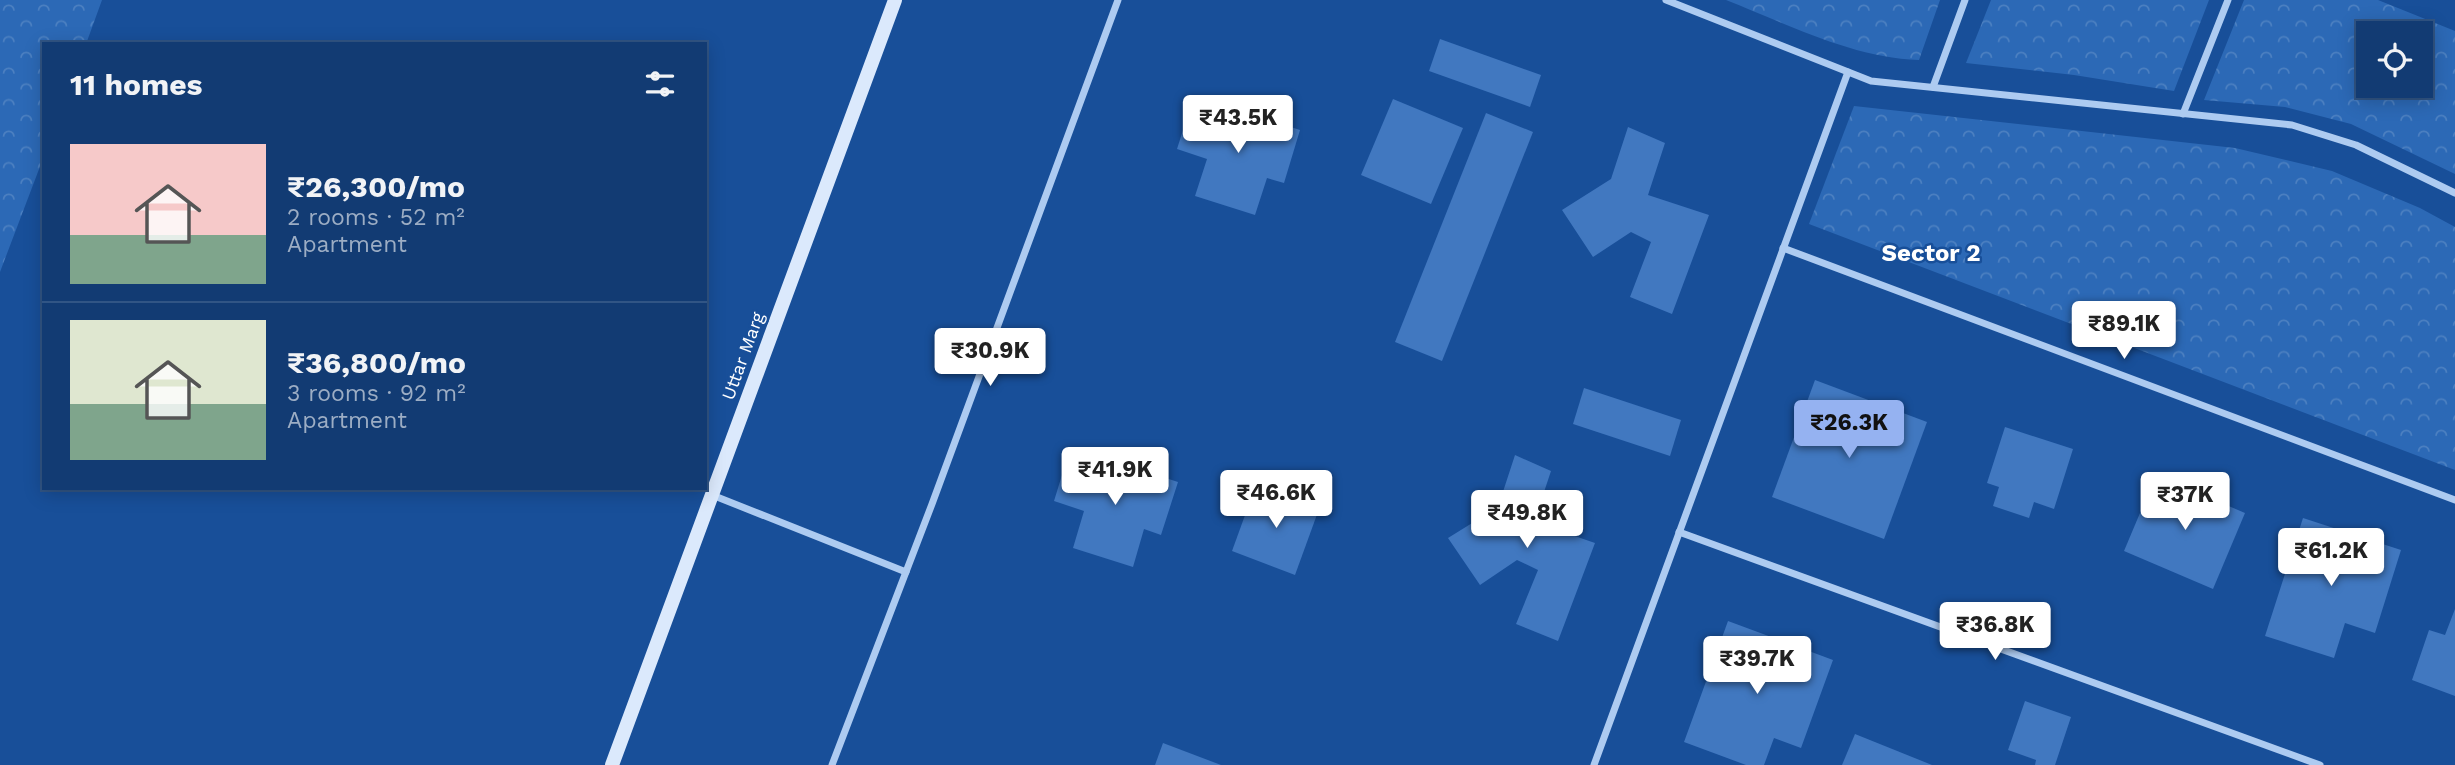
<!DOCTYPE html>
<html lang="en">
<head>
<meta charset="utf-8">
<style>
	:root { --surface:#123b73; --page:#1f467b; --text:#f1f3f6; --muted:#9cadc4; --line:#315585; --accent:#95b2f1 }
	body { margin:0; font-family:"Work Sans",sans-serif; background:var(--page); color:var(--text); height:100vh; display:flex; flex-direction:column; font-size:26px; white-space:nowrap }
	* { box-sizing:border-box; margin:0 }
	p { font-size:23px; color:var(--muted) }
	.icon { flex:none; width:38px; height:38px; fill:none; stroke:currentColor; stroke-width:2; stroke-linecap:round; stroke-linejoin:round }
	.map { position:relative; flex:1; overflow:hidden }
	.panel { position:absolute; left:42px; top:42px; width:665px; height:448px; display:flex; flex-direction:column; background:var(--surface); border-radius:0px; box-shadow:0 4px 18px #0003,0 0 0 2px var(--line) }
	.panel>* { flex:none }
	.buttons { position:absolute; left:2356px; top:21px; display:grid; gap:14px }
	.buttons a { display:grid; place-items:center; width:77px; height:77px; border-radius:0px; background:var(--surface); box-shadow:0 4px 18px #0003,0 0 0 2px var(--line); font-size:35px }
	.price { position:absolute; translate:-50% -60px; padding:0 16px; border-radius:7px; background:#fff; color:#222; font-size:23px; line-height:46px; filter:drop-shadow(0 2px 4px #0008) }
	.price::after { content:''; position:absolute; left:50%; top:42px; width:21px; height:16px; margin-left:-10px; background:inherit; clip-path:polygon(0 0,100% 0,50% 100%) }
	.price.selected { background:var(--accent); color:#111 }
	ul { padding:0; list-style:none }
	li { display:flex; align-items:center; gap:21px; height:175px; padding:0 28px }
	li+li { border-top:2px solid var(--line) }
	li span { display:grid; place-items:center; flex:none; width:196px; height:140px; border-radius:0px; color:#555 }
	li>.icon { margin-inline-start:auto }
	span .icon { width:84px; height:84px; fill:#fffc; stroke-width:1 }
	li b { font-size:30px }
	h2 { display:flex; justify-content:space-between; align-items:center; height:84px; padding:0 28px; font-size:30px }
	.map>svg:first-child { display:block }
	.park { fill:url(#park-crowns); fill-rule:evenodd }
	.building { fill:#4178c0 }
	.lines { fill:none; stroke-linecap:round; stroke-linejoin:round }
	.minor { stroke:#adcbf1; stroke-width:7 }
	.secondary { stroke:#dbe9fc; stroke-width:14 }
	.labels { text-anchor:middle; stroke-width:5; stroke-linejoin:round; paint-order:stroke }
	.street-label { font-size:18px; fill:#fff; stroke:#184f99 }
	.district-label { font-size:24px; font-weight:bold; fill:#fff; stroke:#184f99 }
</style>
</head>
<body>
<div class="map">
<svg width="2455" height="765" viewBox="0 0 2455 765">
	<defs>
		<pattern id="park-crowns" width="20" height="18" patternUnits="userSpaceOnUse" patternTransform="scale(1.75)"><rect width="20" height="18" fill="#2c69b6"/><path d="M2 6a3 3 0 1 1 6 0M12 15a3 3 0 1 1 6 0" fill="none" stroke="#4c80c1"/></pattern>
	</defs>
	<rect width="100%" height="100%" fill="#184f99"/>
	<g class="park">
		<polygon points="0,0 102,0 86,44 44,44 44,156 0,272"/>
		<path d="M1726,0H1940L1919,60C1853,58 1787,24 1726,0Z"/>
		<polygon points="1991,0 2209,0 2174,91 2074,75 1966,63"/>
		<path d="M2244,0H2378L2455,31V174L2351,124L2285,107L2204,100ZM2420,33V86H2368V33Z"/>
		<polygon points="1854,106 2235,148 2332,171 2420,208 2455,227 2455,470 1809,224"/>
	</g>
	<g class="building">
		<polygon points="1440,39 1541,75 1530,107 1429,71"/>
		<polygon points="1393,99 1463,128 1431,204 1361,175"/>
		<polygon points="1221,104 1300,130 1284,183 1267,178 1255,215 1195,196 1207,159 1177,149 1189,111 1216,120"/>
		<polygon points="1486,113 1533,132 1442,361 1395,342"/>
		<polygon points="1628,127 1665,143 1648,195 1709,215 1672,314 1630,297 1651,242 1631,232 1593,257 1562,210 1611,179"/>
		<polygon points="1815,380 1927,422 1884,539 1772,497"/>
		<polygon points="1584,388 1681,420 1670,456 1573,424"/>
		<polygon points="2005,427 2073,449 2054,509 2034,502 2029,518 1993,506 1999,487 1987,483"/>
		<polygon points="1515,455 1551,471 1534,522 1595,543 1558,641 1516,624 1538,570 1517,560 1480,585 1448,538 1498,507"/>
		<polygon points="1098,456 1178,482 1161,535 1144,529 1133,567 1073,548 1084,511 1054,501 1066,462 1093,471"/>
		<polygon points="2156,475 2245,513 2213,589 2124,551"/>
		<polygon points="1256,485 1319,509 1295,575 1232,551"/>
		<polygon points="2303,518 2401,550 2375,633 2345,623 2334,658 2265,636"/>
		<polygon points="2455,609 2455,696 2412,680 2429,630 2445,635"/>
		<polygon points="1728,621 1833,660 1801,748 1774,738 1764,765 1746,765 1684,742"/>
		<polygon points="2025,701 2071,717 2055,765 2035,765 2036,760 2008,750"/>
		<polygon points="1855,734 1932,765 1842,765"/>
		<polygon points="1163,743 1221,765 1155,765"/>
	</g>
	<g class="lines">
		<g class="minor">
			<polyline points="1666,0 1871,81 2292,125 2356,145 2455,193"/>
			<polyline points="1933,87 1965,0"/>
			<polyline points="2183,114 2228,0"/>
			<polyline points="1783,248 2455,500"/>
			<polyline points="712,495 906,572"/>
			<polyline points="1679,532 2320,765"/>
			<polyline points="832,765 932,504 1118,0"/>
			<polyline points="1594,765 1848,72"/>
		</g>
		<polyline class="secondary" points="612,765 895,0"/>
	</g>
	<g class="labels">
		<g class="street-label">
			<text transform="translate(743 356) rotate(-70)" y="6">Uttar Marg</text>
		</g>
		<g class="district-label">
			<text x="1931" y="261">Sector 2</text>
		</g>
	</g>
</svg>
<div class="buttons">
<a><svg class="icon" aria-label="locate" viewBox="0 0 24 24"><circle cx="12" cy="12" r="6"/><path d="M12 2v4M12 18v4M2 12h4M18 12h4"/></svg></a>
</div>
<b class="price" style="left:1238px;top:155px">₹43.5K</b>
<b class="price" style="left:2124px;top:361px">₹89.1K</b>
<b class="price" style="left:990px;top:388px">₹30.9K</b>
<b class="price selected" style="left:1849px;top:460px">₹26.3K</b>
<b class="price" style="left:1115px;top:507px">₹41.9K</b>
<b class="price" style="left:1276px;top:530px">₹46.6K</b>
<b class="price" style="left:2185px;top:532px">₹37K</b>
<b class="price" style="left:1527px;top:550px">₹49.8K</b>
<b class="price" style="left:2331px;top:588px">₹61.2K</b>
<b class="price" style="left:1995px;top:662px">₹36.8K</b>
<b class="price" style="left:1757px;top:696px">₹39.7K</b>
<section class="panel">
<h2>11 homes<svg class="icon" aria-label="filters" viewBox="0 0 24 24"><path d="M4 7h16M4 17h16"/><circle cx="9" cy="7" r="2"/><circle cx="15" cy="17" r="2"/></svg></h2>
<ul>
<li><span style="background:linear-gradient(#f6c9c9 65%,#7fa58c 0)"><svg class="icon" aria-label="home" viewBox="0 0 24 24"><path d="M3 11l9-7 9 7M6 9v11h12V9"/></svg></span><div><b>₹26,300/mo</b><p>2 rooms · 52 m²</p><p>Apartment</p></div></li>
<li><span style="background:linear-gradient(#dfe7d0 60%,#7fa58c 0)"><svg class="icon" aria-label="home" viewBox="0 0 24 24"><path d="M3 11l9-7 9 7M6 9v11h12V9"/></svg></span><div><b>₹36,800/mo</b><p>3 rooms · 92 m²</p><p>Apartment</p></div></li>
</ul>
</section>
</div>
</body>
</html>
